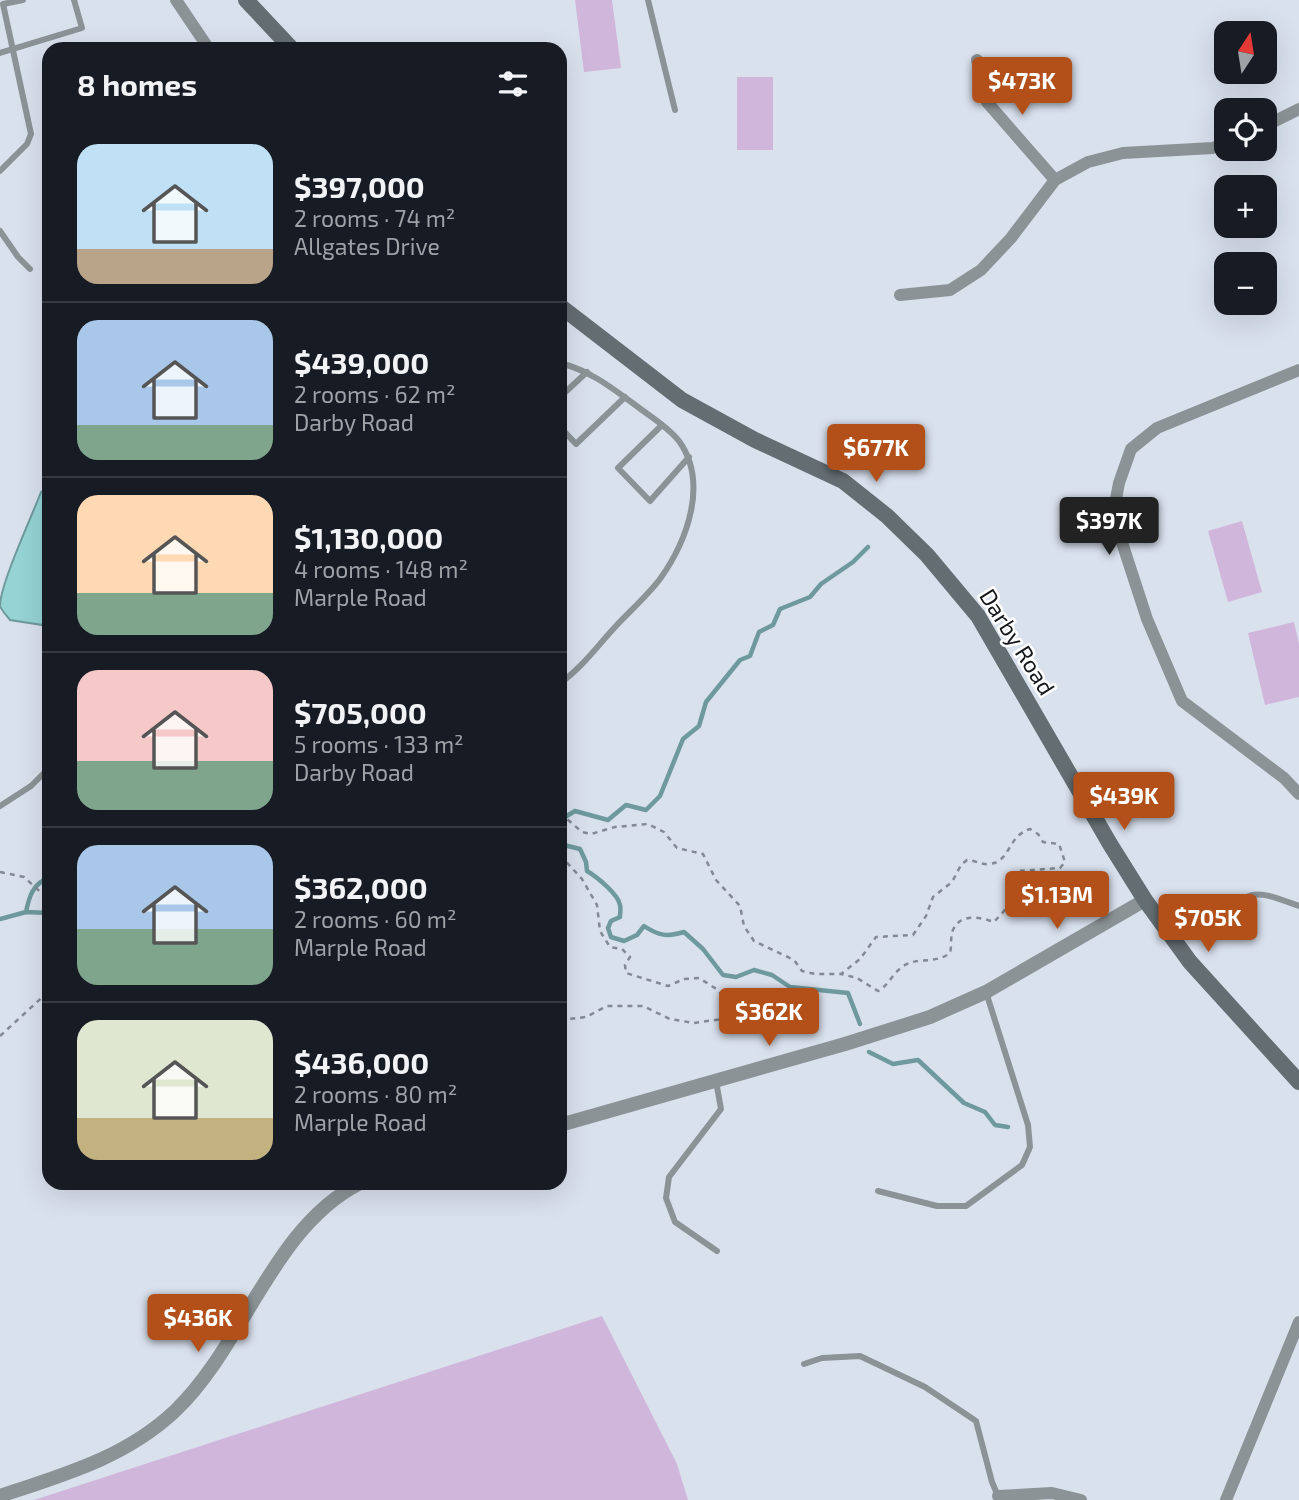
<!DOCTYPE html>
<html lang="en">
<head>
<meta charset="utf-8">
<style>
	:root { --surface:#171b24; --page:#242831; --text:#f1f3f6; --muted:#9ea1a6; --line:#363941; --accent:#b3501a }
	body { margin:0; font-family:"Exo 2",sans-serif; background:var(--page); color:var(--text); height:100vh; display:flex; flex-direction:column; font-size:26px; white-space:nowrap }
	* { box-sizing:border-box; margin:0 }
	p { font-size:23px; color:var(--muted) }
	.icon { flex:none; width:38px; height:38px; fill:none; stroke:currentColor; stroke-width:2; stroke-linecap:round; stroke-linejoin:round }
	.map { position:relative; flex:1; overflow:hidden }
	.details { position:absolute; left:42px; top:42px; width:525px; height:1148px; display:flex; flex-direction:column; background:var(--surface); border-radius:21px; box-shadow:0 7px 28px #0002 }
	.details>* { flex:none }
	.needle { width:46px; rotate:12deg }
	.fabs { position:absolute; left:1214px; top:21px; display:grid; gap:14px }
	.fabs a { display:grid; place-items:center; width:63px; height:63px; border-radius:14px; background:var(--surface); box-shadow:0 7px 28px #0002; font-size:35px }
	.price { position:absolute; translate:-50% -60px; padding:0 16px; border-radius:7px; background:var(--accent); color:#fff; font-size:23px; line-height:46px; filter:drop-shadow(0 2px 4px #0008) }
	.price::after { content:''; position:absolute; left:50%; top:42px; width:21px; height:16px; margin-left:-10px; background:inherit; clip-path:polygon(0 0,100% 0,50% 100%) }
	.price.active { background:#222; color:#fff }
	ul { padding:0; list-style:none }
	li { display:flex; align-items:center; gap:21px; height:175px; padding:0 35px }
	li+li { border-top:2px solid var(--line) }
	li span { display:grid; place-items:center; flex:none; width:196px; height:140px; border-radius:21px; color:#555 }
	li>.icon { margin-inline-start:auto }
	span .icon { width:84px; height:84px; fill:#fffc; stroke-width:1 }
	li b { font-size:30px }
	h2 { display:flex; justify-content:space-between; align-items:center; height:84px; padding:0 35px; font-size:30px }
	.map>svg:first-child { display:block }
	.green { fill:#d1b6dc }
	.water { fill:#95d3d5; stroke:#6e9a9d; stroke-width:2 }
	.lines { fill:none; stroke-linecap:round; stroke-linejoin:round }
	.stream { stroke:#6e9a9d; stroke-width:4.5 }
	.path { stroke:#848a93; stroke-width:2.5; stroke-dasharray:5 5; stroke-linecap:butt }
	.service { stroke:#8c9396; stroke-width:6 }
	.minor { stroke:#8c9396; stroke-width:12 }
	.tertiary { stroke:#8c9396; stroke-width:14 }
	.secondary { stroke:#646d72; stroke-width:16 }
	.labels { text-anchor:middle; stroke-width:5; stroke-linejoin:round; paint-order:stroke }
	.street-label { font-size:23px; fill:#13161a; stroke:#fff }
</style>
</head>
<body>
<div class="map">
<svg width="1299" height="1500" viewBox="0 0 1299 1500">
	<rect width="100%" height="100%" fill="#d9e1ed"/>
	<g class="green">
		<polygon points="575,0 612,0 621,68 584,72"/>
		<rect x="737" y="77" width="36" height="73"/>
		<polygon points="1242,521 1262,592 1228,602 1208,531"/>
		<polygon points="1294,622 1299,644 1299,697 1265,705 1248,633"/>
		<polygon points="602,1316 677,1464 688,1500 34,1500"/>
	</g>
	<path class="water" d="M49,488V626L10,620C7,616 2,611 0,606C0,584 32,516 41,492Z"/>
	<g class="lines">
		<g class="stream">
			<polyline points="560,820 575,811 608,820 626,805 646,810 660,796 683,739 699,726 706,702 740,660 750,656 759,632 773,625 780,609 810,597 821,584 853,562 868,547"/>
			<path d="M560,844L580,849L586,862L587,871C597,877 618,894 620,905C621,909 620,913 620,917L611,921L608,928L611,937L624,941L637,935L644,926C659,936 667,937 684,932L703,949L723,975L736,977L754,970L772,975L790,987L848,993L860,1024"/>
			<path d="M26,912C29,897 33,883 49,878"/>
			<polyline points="0,919 26,912 49,913"/>
			<polyline points="869,1052 893,1064 918,1060 964,1103 985,1112 995,1125 1008,1127"/>
		</g>
		<g class="path">
			<path d="M560,813L582,832L591,834L615,827L648,824L664,832L677,848L703,854L716,880L740,906L744,926L754,941L794,960L802,971L815,974H841L860,959L876,937L913,935L926,916L933,897L952,882L961,865L967,860C975,860 981,865 989,864C1011,862 1007,836 1030,829L1038,834L1043,842L1059,844L1065,862L1060,868L1018,871L1013,882L1014,900L994,922C980,917 960,913 953,930C950,937 952,946 950,953C934,965 916,956 902,967C892,974 889,985 878,991L857,978L841,974"/>
			<polyline points="560,855 582,879 597,905 600,931 610,947 622,949 630,957 625,965 626,973 668,986 684,979 699,978 718,990 731,1009 729,1018 694,1023 670,1019 643,1006 607,1006 586,1017 569,1019 560,1015"/>
			<polyline points="0,872 24,877 47,898 45,920 49,931"/>
			<polyline points="0,1036 49,991"/>
		</g>
		<g class="service">
			<polyline points="648,0 675,110"/>
			<polyline points="0,53 82,28 74,0"/>
			<polyline points="0,171 27,144 31,134 3,4 23,0"/>
			<polyline points="0,231 18,257 30,269"/>
			<path d="M560,363C591,371 612,388 638,407C651,417 668,427 679,441C709,483 687,541 660,579C647,596 630,611 616,626C599,644 581,669 560,683"/>
			<polyline points="560,397 587,372"/>
			<polyline points="662,425 618,468 650,501 689,457"/>
			<polyline points="560,427 576,444 625,397"/>
			<polyline points="0,806 31,786 49,768"/>
			<path d="M1217,916C1257,888 1254,890 1299,906"/>
			<polyline points="716,1081 721,1109 669,1177 666,1198 675,1222 717,1251"/>
			<polyline points="878,1191 937,1206 966,1206 1022,1165 1030,1147 1028,1125 986,992"/>
			<polyline points="804,1364 822,1358 860,1356 925,1387 976,1421 992,1482 998,1496"/>
		</g>
		<g class="minor">
			<polyline points="176,0 209,49"/>
			<polyline points="977,60 987,102 1055,180"/>
			<polyline points="1265,126 1299,109"/>
			<polyline points="900,295 950,290 981,270 1011,238 1055,180 1088,162 1123,153 1213,148 1227,142"/>
			<polyline points="1299,370 1157,428 1131,449 1119,483 1113,515 1147,619 1182,701 1284,778 1299,794"/>
			<polyline points="998,1496 1052,1493 1081,1500"/>
			<polyline points="1226,1500 1299,1322"/>
		</g>
		<g class="tertiary">
			<polyline points="560,1125 845,1044 930,1017 986,992 1145,900"/>
			<path d="M0,1496C63,1475 125,1458 175,1411C245,1344 272,1228 360,1183"/>
		</g>
		<g class="secondary">
			<polyline points="246,0 292,49"/>
			<polyline points="560,306 682,400 755,440 843,481 887,516 927,555 978,616 1110,844 1145,900 1190,962 1299,1082"/>
		</g>
	</g>
	<g class="labels">
		<g class="street-label">
			<text transform="translate(1017 642) rotate(58)" y="8">Darby Road</text>
		</g>
	</g>
</svg>
<div class="fabs">
<a><svg class="needle" viewBox="-14 -14 28 28"><path d="M0-13l5 13h-10z" fill="#e53935"/><path d="M0 13l5-13h-10z" fill="#9ea1a6"/></svg></a>
<a><svg class="icon" aria-label="locate" viewBox="0 0 24 24"><circle cx="12" cy="12" r="6"/><path d="M12 2v4M12 18v4M2 12h4M18 12h4"/></svg></a>
<a>+</a>
<a>−</a>
</div>
<b class="price" style="left:1022px;top:117px">$473K</b>
<b class="price" style="left:876px;top:484px">$677K</b>
<b class="price active" style="left:1109px;top:557px">$397K</b>
<b class="price" style="left:1124px;top:832px">$439K</b>
<b class="price" style="left:1057px;top:931px">$1.13M</b>
<b class="price" style="left:1208px;top:954px">$705K</b>
<b class="price" style="left:769px;top:1048px">$362K</b>
<b class="price" style="left:198px;top:1354px">$436K</b>
<section class="details">
<h2>8 homes<svg class="icon" aria-label="filters" viewBox="0 0 24 24"><path d="M4 7h16M4 17h16"/><circle cx="9" cy="7" r="2"/><circle cx="15" cy="17" r="2"/></svg></h2>
<ul>
<li><span style="background:linear-gradient(#bfe0f5 75%,#b9a48a 0)"><svg class="icon" aria-label="home" viewBox="0 0 24 24"><path d="M3 11l9-7 9 7M6 9v11h12V9"/></svg></span><div><b>$397,000</b><p>2 rooms · 74 m²</p><p>Allgates Drive</p></div></li>
<li><span style="background:linear-gradient(#a9c7e8 75%,#7fa58c 0)"><svg class="icon" aria-label="home" viewBox="0 0 24 24"><path d="M3 11l9-7 9 7M6 9v11h12V9"/></svg></span><div><b>$439,000</b><p>2 rooms · 62 m²</p><p>Darby Road</p></div></li>
<li><span style="background:linear-gradient(#ffd9b3 70%,#7fa58c 0)"><svg class="icon" aria-label="home" viewBox="0 0 24 24"><path d="M3 11l9-7 9 7M6 9v11h12V9"/></svg></span><div><b>$1,130,000</b><p>4 rooms · 148 m²</p><p>Marple Road</p></div></li>
<li><span style="background:linear-gradient(#f6c9c9 65%,#7fa58c 0)"><svg class="icon" aria-label="home" viewBox="0 0 24 24"><path d="M3 11l9-7 9 7M6 9v11h12V9"/></svg></span><div><b>$705,000</b><p>5 rooms · 133 m²</p><p>Darby Road</p></div></li>
<li><span style="background:linear-gradient(#a9c7e8 60%,#7fa58c 0)"><svg class="icon" aria-label="home" viewBox="0 0 24 24"><path d="M3 11l9-7 9 7M6 9v11h12V9"/></svg></span><div><b>$362,000</b><p>2 rooms · 60 m²</p><p>Marple Road</p></div></li>
<li><span style="background:linear-gradient(#dfe7d0 70%,#c2b280 0)"><svg class="icon" aria-label="home" viewBox="0 0 24 24"><path d="M3 11l9-7 9 7M6 9v11h12V9"/></svg></span><div><b>$436,000</b><p>2 rooms · 80 m²</p><p>Marple Road</p></div></li>
</ul>
</section>
</div>
</body>
</html>
